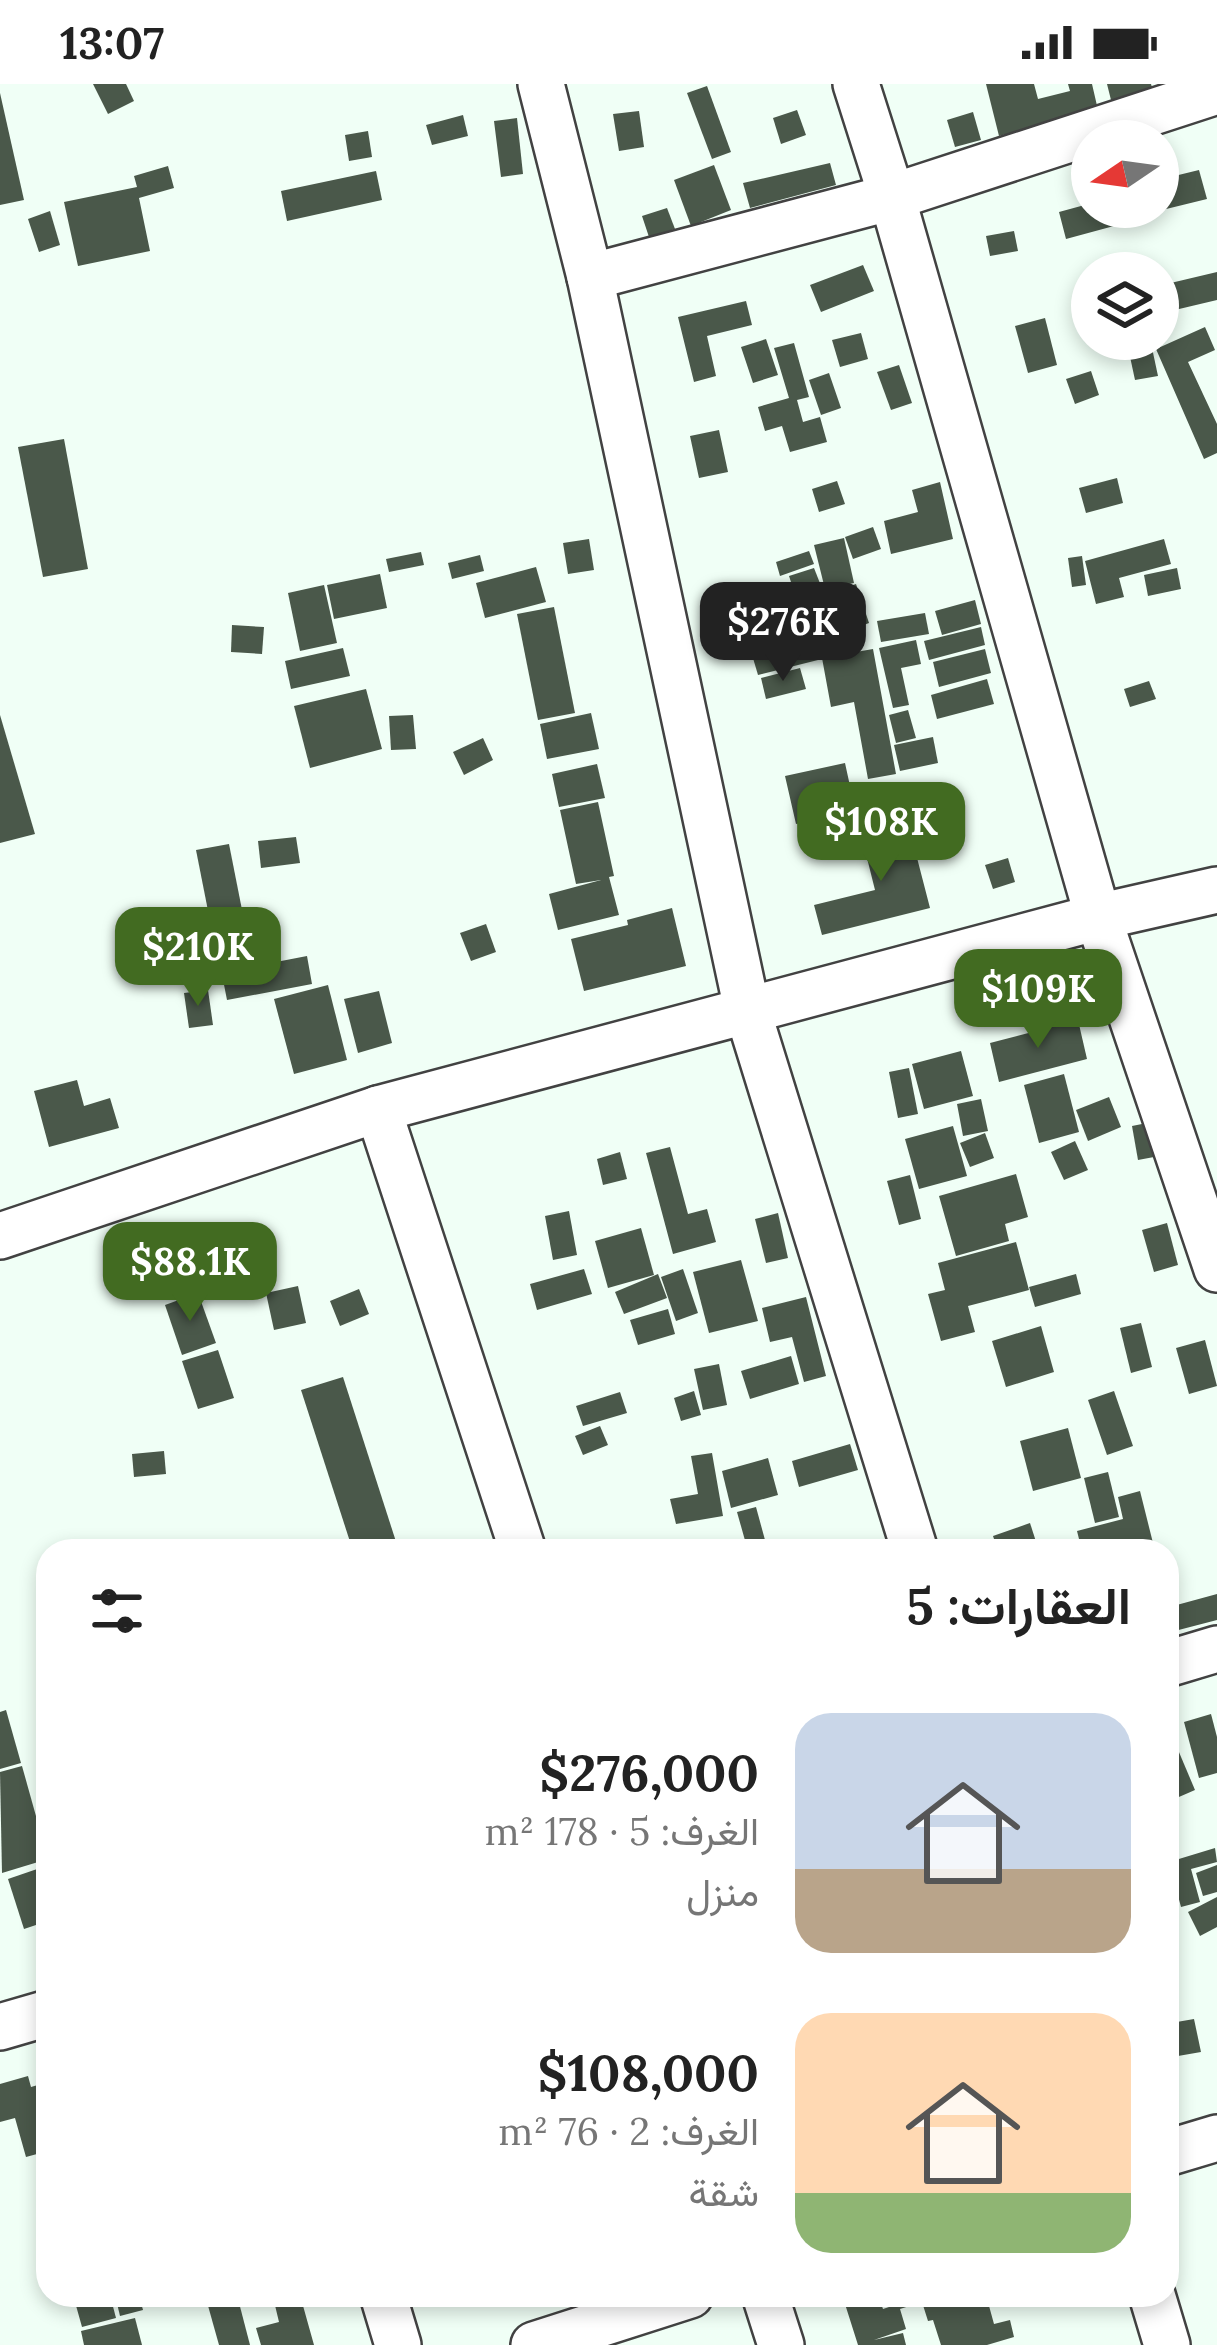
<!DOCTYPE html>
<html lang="ar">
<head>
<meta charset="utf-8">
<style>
	:root { --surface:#fff; --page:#f6f6f6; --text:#222; --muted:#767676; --accent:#426b21 }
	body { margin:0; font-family:Lora,Vazirmatn,serif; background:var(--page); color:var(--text); direction:rtl; height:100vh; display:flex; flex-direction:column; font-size:45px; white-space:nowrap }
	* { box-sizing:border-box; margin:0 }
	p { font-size:39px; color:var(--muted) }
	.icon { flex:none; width:66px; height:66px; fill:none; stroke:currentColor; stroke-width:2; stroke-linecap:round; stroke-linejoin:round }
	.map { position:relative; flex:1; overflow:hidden; direction:ltr }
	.panel { position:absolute; left:36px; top:1455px; width:1143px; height:768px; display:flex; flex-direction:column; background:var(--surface); border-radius:36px; box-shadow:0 6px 18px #0003; direction:rtl }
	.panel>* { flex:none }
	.needle { width:78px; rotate:257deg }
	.tools { position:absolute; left:1071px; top:36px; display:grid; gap:24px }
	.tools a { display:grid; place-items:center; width:108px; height:108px; border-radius:50%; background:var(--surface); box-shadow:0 6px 18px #0003; font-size:60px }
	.price { position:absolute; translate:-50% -102px; padding:0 27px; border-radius:24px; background:var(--accent); color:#fff; font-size:39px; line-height:78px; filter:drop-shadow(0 3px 6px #0008) }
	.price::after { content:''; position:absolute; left:50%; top:72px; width:36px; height:27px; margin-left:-18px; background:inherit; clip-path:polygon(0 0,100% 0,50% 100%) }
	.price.active { background:#222; color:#fff }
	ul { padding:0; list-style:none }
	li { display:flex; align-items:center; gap:36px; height:300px; padding:0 48px }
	li span { display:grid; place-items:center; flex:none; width:336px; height:240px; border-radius:36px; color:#555 }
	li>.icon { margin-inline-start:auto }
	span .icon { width:144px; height:144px; fill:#fffc; stroke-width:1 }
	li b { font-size:51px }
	h2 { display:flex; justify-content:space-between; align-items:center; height:144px; padding:0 48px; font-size:51px }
	.status { display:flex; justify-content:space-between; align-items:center; height:84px; padding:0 60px; background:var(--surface); direction:ltr }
	.status svg { height:33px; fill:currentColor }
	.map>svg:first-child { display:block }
	.building { fill:#4a584a }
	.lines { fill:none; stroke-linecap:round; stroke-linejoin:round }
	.street-casing { stroke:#424242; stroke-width:50 }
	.street { stroke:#fff; stroke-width:45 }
</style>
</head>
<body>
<div class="status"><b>13:07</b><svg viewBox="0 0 49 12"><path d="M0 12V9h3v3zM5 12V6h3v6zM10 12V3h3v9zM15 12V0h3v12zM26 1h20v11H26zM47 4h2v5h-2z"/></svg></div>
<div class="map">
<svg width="1217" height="2261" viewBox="0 0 1217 2261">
	<rect width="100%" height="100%" fill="#f0fff6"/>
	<g class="building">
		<polygon points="93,0 126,0 134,17 108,30"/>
		<polygon points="986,0 1034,0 1038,15 1070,7 1068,0 1092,0 1098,26 999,52"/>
		<polygon points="1107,0 1151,0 1154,10 1112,20"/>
		<polygon points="707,2 731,68 712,75 687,9"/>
		<polygon points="0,9 24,116 0,121"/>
		<polygon points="797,26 806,51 781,60 773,34"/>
		<polygon points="639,27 644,63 619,67 613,30"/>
		<polygon points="973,28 981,56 955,63 947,36"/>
		<polygon points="463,31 468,52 432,61 426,41"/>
		<polygon points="517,34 523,90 501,93 494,37"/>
		<polygon points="368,47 372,73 349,77 345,51"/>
		<polygon points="830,79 836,101 750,124 743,99"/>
		<polygon points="714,81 731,126 691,142 674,96"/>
		<polygon points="168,82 174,104 139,114 150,167 78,182 64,118 137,103 134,92"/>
		<polygon points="1199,86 1207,115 1158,127 1158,96"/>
		<polygon points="376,87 382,116 287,137 281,107"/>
		<polygon points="1092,119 1092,123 1133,123 1136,136 1066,155 1059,128"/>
		<polygon points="667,124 675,145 649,153 642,132"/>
		<polygon points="50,127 60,161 39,168 28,135"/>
		<polygon points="1014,147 1018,167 990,172 986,152"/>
		<polygon points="863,181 874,207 821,228 810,201"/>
		<polygon points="1217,188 1217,216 1158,230 1158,202"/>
		<polygon points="746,217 752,241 707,252 716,292 694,298 678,233"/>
		<polygon points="1045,234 1057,281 1028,289 1015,242"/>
		<polygon points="1205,243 1215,266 1188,278 1217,340 1217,369 1204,375 1156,265"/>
		<polygon points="861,249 868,275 840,283 832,256"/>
		<polygon points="766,255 778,291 753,299 741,263"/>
		<polygon points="794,259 809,313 797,316 803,338 820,333 827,358 790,368 782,342 765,347 758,323 789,314 774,264"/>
		<polygon points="1152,264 1158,292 1135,296 1129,268"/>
		<polygon points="899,281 912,319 891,326 877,288"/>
		<polygon points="1091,287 1099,311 1075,320 1066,295"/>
		<polygon points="829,289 841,324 821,331 809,296"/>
		<polygon points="719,346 728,388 699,394 690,352"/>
		<polygon points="64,355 88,485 43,493 18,363"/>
		<polygon points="1117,394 1123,419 1086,429 1079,404"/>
		<polygon points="837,397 845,420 819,428 812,405"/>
		<polygon points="940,398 953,455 891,470 884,437 918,428 912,406"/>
		<polygon points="873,443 881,465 853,475 845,453"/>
		<polygon points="844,454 854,499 825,505 814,461"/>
		<polygon points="589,455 594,486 568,490 563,459"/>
		<polygon points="1164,455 1171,480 1119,494 1124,513 1096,520 1085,477"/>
		<polygon points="809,467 814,480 780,492 776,478"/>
		<polygon points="421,468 424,481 389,488 386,475"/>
		<polygon points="480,471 484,487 452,495 448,479"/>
		<polygon points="1082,472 1086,501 1072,503 1068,474"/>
		<polygon points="536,483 546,518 485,534 476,499"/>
		<polygon points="814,484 823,507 797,516 789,492"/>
		<polygon points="1177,484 1181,505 1148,512 1144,491"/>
		<polygon points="380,490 387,524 334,535 327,501"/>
		<polygon points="856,500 869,539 845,548 831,508"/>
		<polygon points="324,501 337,559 300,567 288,509"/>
		<polygon points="975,516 981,540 942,551 935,527"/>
		<polygon points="554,523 575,629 538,636 517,530"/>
		<polygon points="925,529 929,550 881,558 877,537"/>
		<polygon points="232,541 264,543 262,570 231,568"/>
		<polygon points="981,543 985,561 929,576 924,557"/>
		<polygon points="811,548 818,576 758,591 750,564"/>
		<polygon points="916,556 921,580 901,584 909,621 893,624 879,564"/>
		<polygon points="343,564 350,592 291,605 285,577"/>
		<polygon points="873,565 896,690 868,695 854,618 831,623 822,574"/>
		<polygon points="985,565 991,589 939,603 933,578"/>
		<polygon points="800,584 806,605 766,615 761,594"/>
		<polygon points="987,595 994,620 937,635 931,611"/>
		<polygon points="1149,597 1156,615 1130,623 1124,605"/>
		<polygon points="366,605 382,665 310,684 294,622"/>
		<polygon points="908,626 916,654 896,659 889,631"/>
		<polygon points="591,629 599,665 547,675 540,640"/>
		<polygon points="0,631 35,750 0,759"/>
		<polygon points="413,631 416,665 391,666 389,632"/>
		<polygon points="933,653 938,679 900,687 894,661"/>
		<polygon points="483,654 493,676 464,691 453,668"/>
		<polygon points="845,679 850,702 817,709 822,734 796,740 785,692"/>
		<polygon points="597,680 605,714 559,723 552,690"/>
		<polygon points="598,718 614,792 609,793 619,831 558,846 549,810 601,796 576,800 560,726"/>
		<polygon points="908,739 930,824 822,851 814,821 875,806 861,750"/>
		<polygon points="296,753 300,779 261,784 258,757"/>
		<polygon points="229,760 245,841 212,847 196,766"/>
		<polygon points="1008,774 1015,798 993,805 985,781"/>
		<polygon points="672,824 686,882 584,907 571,855 628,841 627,836"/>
		<polygon points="486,840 496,868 471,877 460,849"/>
		<polygon points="243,849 250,883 307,872 312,900 227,916 215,855"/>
		<polygon points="328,901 347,976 294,990 274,915"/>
		<polygon points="208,906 213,941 189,944 184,909"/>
		<polygon points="379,907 392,959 358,969 344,915"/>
		<polygon points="1078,936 1087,975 999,998 990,959"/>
		<polygon points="961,967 973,1012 924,1025 912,980"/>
		<polygon points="909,984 918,1030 898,1034 889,988"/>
		<polygon points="1064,990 1079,1048 1039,1059 1024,1001"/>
		<polygon points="77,996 84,1022 110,1014 119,1044 49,1063 34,1007"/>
		<polygon points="1109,1013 1121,1043 1088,1057 1076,1026"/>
		<polygon points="981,1015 988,1047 963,1052 957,1020"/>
		<polygon points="1147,1039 1154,1073 1138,1076 1132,1042"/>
		<polygon points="953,1042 967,1092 919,1105 905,1055"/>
		<polygon points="985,1049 994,1074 970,1083 960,1059"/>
		<polygon points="1075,1057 1088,1086 1064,1096 1051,1068"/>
		<polygon points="670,1063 688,1130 707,1125 716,1158 673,1170 646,1069"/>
		<polygon points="620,1068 627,1095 603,1101 597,1075"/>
		<polygon points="1016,1090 1028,1133 1005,1140 1009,1157 956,1172 939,1112"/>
		<polygon points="910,1091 921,1135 899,1141 887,1097"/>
		<polygon points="569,1127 577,1171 553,1176 545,1132"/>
		<polygon points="778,1129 788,1174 766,1179 755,1135"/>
		<polygon points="1167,1139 1178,1181 1154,1188 1142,1146"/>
		<polygon points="641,1144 654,1191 608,1204 595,1157"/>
		<polygon points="1016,1158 1029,1206 968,1222 975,1248 941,1257 928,1210 945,1206 938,1179"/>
		<polygon points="741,1176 758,1237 709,1249 693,1188"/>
		<polygon points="584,1185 592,1210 537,1226 530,1200"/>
		<polygon points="683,1185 698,1229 676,1237 661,1193"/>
		<polygon points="658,1190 667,1214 624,1230 615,1208"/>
		<polygon points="1076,1190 1081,1210 1035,1223 1029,1203"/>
		<polygon points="298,1202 306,1239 274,1246 266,1209"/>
		<polygon points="359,1205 369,1230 340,1242 330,1217"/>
		<polygon points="198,1209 216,1259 182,1271 165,1221"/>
		<polygon points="806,1213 826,1292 804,1298 792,1253 770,1258 762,1224"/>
		<polygon points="668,1225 675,1250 638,1261 630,1236"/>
		<polygon points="1141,1239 1152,1283 1131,1289 1120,1244"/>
		<polygon points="1041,1242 1054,1288 1006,1303 992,1257"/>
		<polygon points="1205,1256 1217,1302 1189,1310 1176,1264"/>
		<polygon points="218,1266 234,1314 198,1325 182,1277"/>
		<polygon points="791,1272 799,1300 750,1315 741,1287"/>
		<polygon points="719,1280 727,1321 703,1326 694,1285"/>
		<polygon points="343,1293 399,1467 353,1467 301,1306"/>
		<polygon points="694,1307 701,1331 681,1337 674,1314"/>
		<polygon points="1114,1307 1133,1362 1107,1371 1088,1316"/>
		<polygon points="620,1308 627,1329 583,1342 576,1322"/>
		<polygon points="600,1342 608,1361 583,1371 575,1352"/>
		<polygon points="1068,1344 1081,1394 1033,1407 1020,1357"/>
		<polygon points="850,1360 858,1386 799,1403 792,1377"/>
		<polygon points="164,1367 166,1390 134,1393 132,1370"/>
		<polygon points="712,1369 723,1432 676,1440 670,1415 698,1410 691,1372"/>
		<polygon points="768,1374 778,1411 731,1424 722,1387"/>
		<polygon points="1108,1388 1119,1433 1095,1439 1084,1394"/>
		<polygon points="1140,1407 1153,1459 1123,1467 1082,1467 1077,1447 1123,1435 1118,1413"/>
		<polygon points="756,1423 768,1467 748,1467 737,1428"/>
		<polygon points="1030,1439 1039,1467 998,1467 993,1452"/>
		<polygon points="1167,1505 1173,1522 1217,1510 1217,1536 1167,1549"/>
		<polygon points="6,1626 21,1679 0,1685 0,1628"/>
		<polygon points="1211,1630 1217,1653 1217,1689 1199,1694 1184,1638"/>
		<polygon points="1173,1654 1195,1706 1172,1716 1167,1703 1167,1657"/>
		<polygon points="22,1682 48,1775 2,1789 0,1688"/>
		<polygon points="1215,1764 1217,1778 1191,1785 1200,1818 1181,1823 1169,1778"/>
		<polygon points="1217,1781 1217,1808 1203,1812 1196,1789"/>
		<polygon points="43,1783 48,1800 48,1837 24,1845 8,1795"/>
		<polygon points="1217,1813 1217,1843 1200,1852 1188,1828"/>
		<polygon points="1194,1935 1201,1968 1178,1972 1171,1939"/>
		<polygon points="28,1992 31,2003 48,1998 48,2067 26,2073 15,2034 0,2038 0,2000"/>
		<polygon points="73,2211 110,2211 116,2234 82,2243"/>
		<polygon points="115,2211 139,2211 143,2226 120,2232"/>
		<polygon points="205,2211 237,2211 250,2261 219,2261"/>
		<polygon points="282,2211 300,2211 314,2261 261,2261 256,2244 279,2238 273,2213"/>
		<polygon points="868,2211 878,2211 883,2225 898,2220 895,2211 986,2211 994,2240 1010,2236 1014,2253 987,2261 941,2261 933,2236 928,2237 922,2218 900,2225 906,2245 874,2256 903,2249 906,2261 858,2261 845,2220"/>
		<polygon points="135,2234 142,2261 84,2261 81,2247"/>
	</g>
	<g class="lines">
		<g class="street-casing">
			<g id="street">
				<polyline points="541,0 590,193 747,925 915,1467"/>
				<polyline points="856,0 892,113 1098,833 1217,1185"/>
				<polyline points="590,193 892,113 1217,7"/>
				<polyline points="378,1025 523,1467"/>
				<polyline points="0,1152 378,1025 1098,833 1217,806"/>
				<polyline points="1167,1580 1217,1565"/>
				<polyline points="0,1943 48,1929"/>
				<polyline points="1167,2069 1217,2054"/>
				<polyline points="383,2211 398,2261"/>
				<polyline points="765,2211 781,2261"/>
				<polyline points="1152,2211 1167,2261"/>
				<polyline points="534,2261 690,2211"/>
			</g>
		</g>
		<use href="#street" class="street"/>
	</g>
</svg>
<div class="tools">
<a><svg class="needle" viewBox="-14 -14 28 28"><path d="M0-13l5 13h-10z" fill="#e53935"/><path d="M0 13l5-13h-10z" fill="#767676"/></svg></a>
<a><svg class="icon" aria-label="layers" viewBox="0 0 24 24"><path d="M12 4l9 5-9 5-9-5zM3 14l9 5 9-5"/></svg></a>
</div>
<b class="price active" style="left:783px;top:600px">$276K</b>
<b class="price" style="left:881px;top:800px">$108K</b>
<b class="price" style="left:198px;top:925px">$210K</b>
<b class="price" style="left:1038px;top:967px">$109K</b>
<b class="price" style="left:190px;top:1240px">$88.1K</b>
<section class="panel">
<h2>العقارات: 5<svg class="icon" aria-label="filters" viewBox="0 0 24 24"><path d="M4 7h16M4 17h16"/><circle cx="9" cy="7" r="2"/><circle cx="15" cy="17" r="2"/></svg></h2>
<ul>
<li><span style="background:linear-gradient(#c9d6e8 65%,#b9a48a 0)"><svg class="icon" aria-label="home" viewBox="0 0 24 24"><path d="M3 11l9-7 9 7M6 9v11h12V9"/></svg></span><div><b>$276,000</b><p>الغرف: 5 · 178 m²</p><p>منزل</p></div></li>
<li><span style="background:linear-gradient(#ffd9b3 75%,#8fb573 0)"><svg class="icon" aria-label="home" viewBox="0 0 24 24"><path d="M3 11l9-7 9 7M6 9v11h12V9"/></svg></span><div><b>$108,000</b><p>الغرف: 2 · 76 m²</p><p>شقة</p></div></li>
</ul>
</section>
</div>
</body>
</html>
